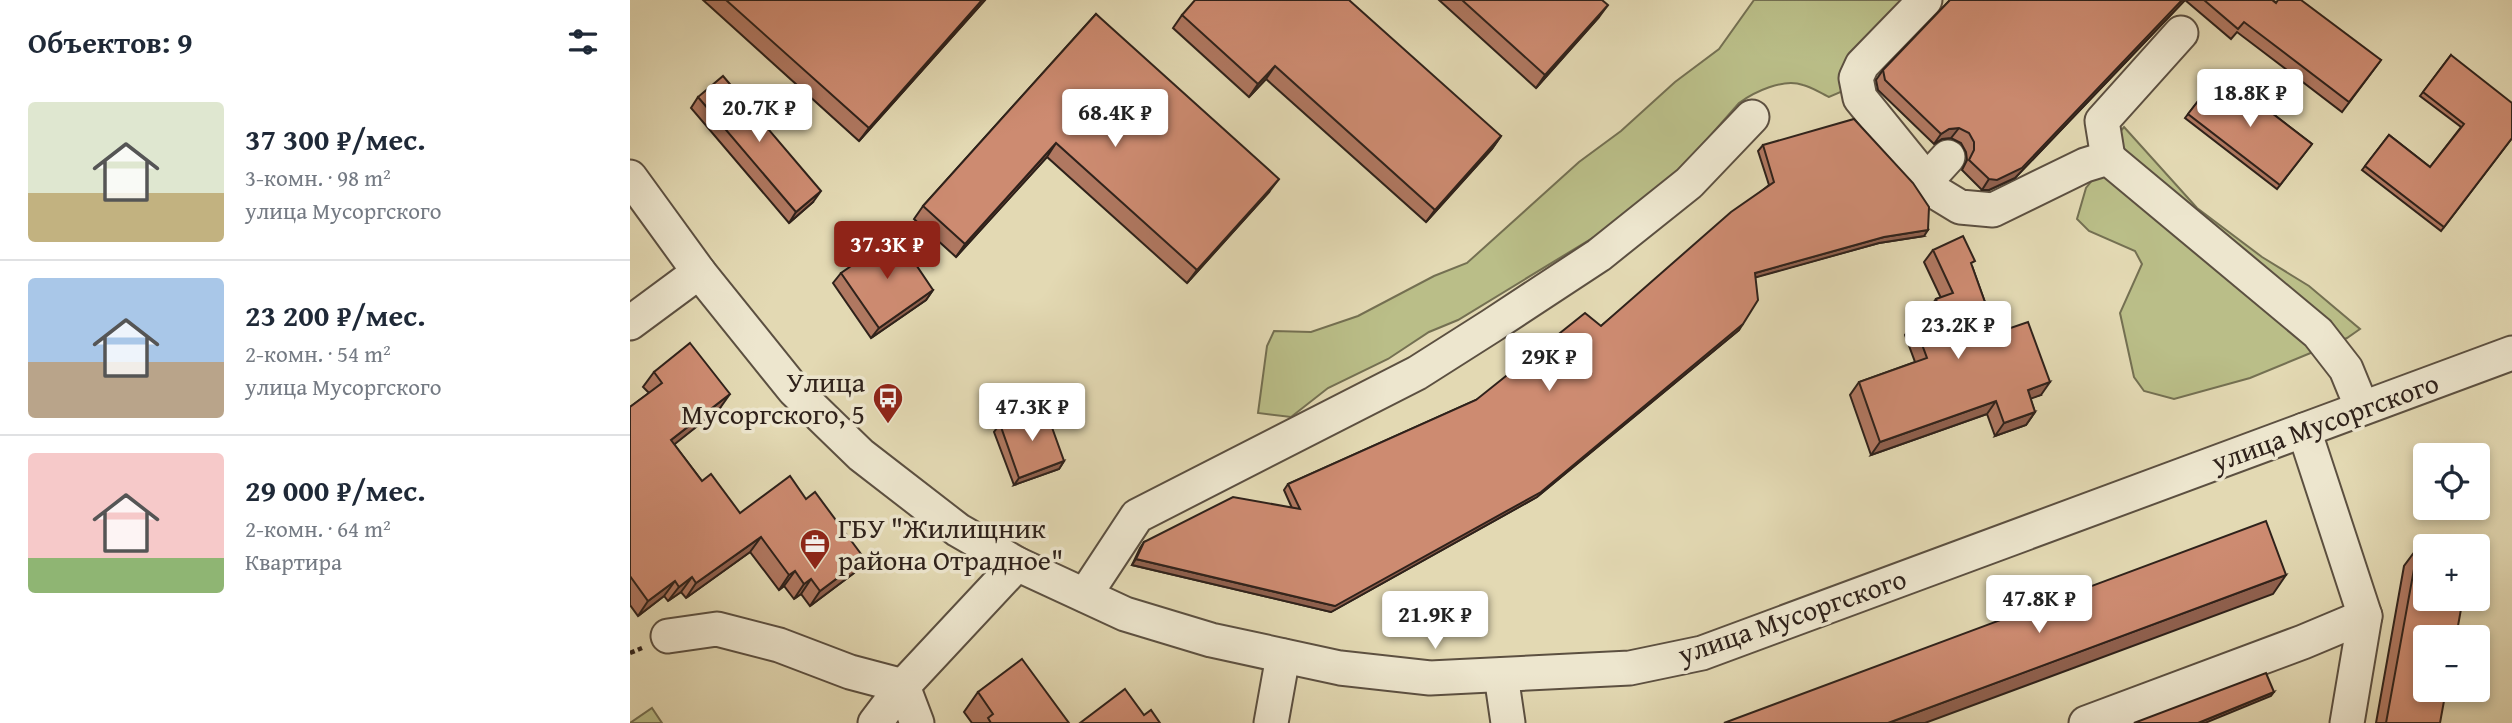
<!DOCTYPE html>
<html lang="ru">
<head>
<meta charset="utf-8">
<style>
	:root { --surface:#fff; --page:#f6f6f7; --text:#1f2937; --muted:#747a83; --line:#e0e1e3; --accent:#8f2418 }
	body { margin:0; font-family:"Gentium Book Plus",serif; background:var(--page); color:var(--text); height:100vh; display:flex; flex-direction:column; font-size:26px; white-space:nowrap }
	* { box-sizing:border-box; margin:0 }
	p { font-size:23px; color:var(--muted) }
	.icon { flex:none; width:38px; height:38px; fill:none; stroke:currentColor; stroke-width:2; stroke-linecap:round; stroke-linejoin:round }
	.map { position:relative; flex:1; overflow:hidden }
	.side { display:flex; flex-direction:column; background:var(--surface); width:630px }
	.side>* { flex:none }
	.fabs { position:absolute; left:1783px; top:443px; display:grid; gap:14px }
	.fabs a { display:grid; place-items:center; width:77px; height:77px; border-radius:7px; background:var(--surface); box-shadow:0 4px 10px #0003; font-size:35px }
	.price { position:absolute; translate:-50% -60px; padding:0 16px; border-radius:7px; background:#fff; color:#222; font-size:23px; line-height:46px; filter:drop-shadow(0 2px 4px #0008) }
	.price::after { content:''; position:absolute; left:50%; top:42px; width:21px; height:16px; margin-left:-10px; background:inherit; clip-path:polygon(0 0,100% 0,50% 100%) }
	.price.selected { background:var(--accent); color:#fff }
	ul { padding:0; list-style:none }
	li { display:flex; align-items:center; gap:21px; height:175px; padding:0 28px }
	li+li { border-top:2px solid var(--line) }
	li span { display:grid; place-items:center; flex:none; width:196px; height:140px; border-radius:7px; color:#555 }
	li>.icon { margin-inline-start:auto }
	span .icon { width:84px; height:84px; fill:#fffc; stroke-width:1 }
	li b { font-size:30px }
	h2 { display:flex; justify-content:space-between; align-items:center; height:84px; padding:0 28px; font-size:30px }
	main { display:flex; flex:1; min-height:0 }
	.map>svg:first-child { display:block }
	.green { fill:#babe88; stroke:#747052; stroke-width:2 }
	.lines { fill:none; stroke-linecap:round; stroke-linejoin:round }
	.minor-casing { stroke:#5c5041; stroke-width:37 }
	.path { stroke:#2f221b; stroke-width:4.5; stroke-dasharray:5 3.5; stroke-linecap:butt }
	.minor { stroke:#ede6ce; stroke-width:33 }
	.wall { fill:#b07861; stroke:#2f221b; stroke-width:2 }
	.shaded-wall { fill:#90614f; stroke:#2f221b; stroke-width:2 }
	.building { fill:#cd8b71; stroke:#2f221b; stroke-width:2 }
	.labels { text-anchor:middle; stroke-width:7; stroke-linejoin:round; paint-order:stroke }
	.poi-label { font-size:28px; fill:#2f221b; stroke:#ede6ce; text-anchor:end }
	.street-label { font-size:28px; fill:#2f221b; stroke:#ede6ce }
</style>
</head>
<body>
<main>
<section class="side">
<h2>Объектов: 9<svg class="icon" aria-label="filters" viewBox="0 0 24 24"><path d="M4 7h16M4 17h16"/><circle cx="9" cy="7" r="2"/><circle cx="15" cy="17" r="2"/></svg></h2>
<ul>
<li><span style="background:linear-gradient(#dfe7d0 65%,#c2b280 0)"><svg class="icon" aria-label="home" viewBox="0 0 24 24"><path d="M3 11l9-7 9 7M6 9v11h12V9"/></svg></span><div><b>37 300 ₽/мес.</b><p>3-комн. · 98 m²</p><p>улица Мусоргского</p></div></li>
<li><span style="background:linear-gradient(#a9c7e8 60%,#b9a48a 0)"><svg class="icon" aria-label="home" viewBox="0 0 24 24"><path d="M3 11l9-7 9 7M6 9v11h12V9"/></svg></span><div><b>23 200 ₽/мес.</b><p>2-комн. · 54 m²</p><p>улица Мусоргского</p></div></li>
<li><span style="background:linear-gradient(#f6c9c9 75%,#8fb573 0)"><svg class="icon" aria-label="home" viewBox="0 0 24 24"><path d="M3 11l9-7 9 7M6 9v11h12V9"/></svg></span><div><b>29 000 ₽/мес.</b><p>2-комн. · 64 m²</p><p>Квартира</p></div></li>
</ul>
</section>
<div class="map">
<svg width="1882" height="723" viewBox="0 0 1882 723">
	<rect width="100%" height="100%" fill="#e3d9b3"/>
	<filter id="stains"><feTurbulence type="fractalNoise" baseFrequency=".00286" numOctaves="4"/><feColorMatrix values="0 0 0 0 .2 0 0 0 0 .09 0 0 0 0 .02 0 0 0 .5 -.17"/></filter>
	<radialGradient id="worn" r=".72"><stop offset=".6" stop-color="#630" stop-opacity="0"/><stop offset="1" stop-color="#630" stop-opacity=".3"/></radialGradient>
	<g class="green">
		<path d="M1124,0H1273L1213,91L1199,97C1190,93 1182,87 1173,85C1153,78 1124,92 1109,103L1035,187L997,217L828,320L799,332L758,359L698,388L661,417L628,413L637,346L644,331L681,332L728,316L804,276L837,263L949,162L991,131L1045,82L1089,49Z"/>
		<polygon points="1494,127 1567,208 1632,257 1679,286 1730,329 1717,338 1620,378 1544,399 1514,391 1504,377 1490,313 1512,264 1505,251 1459,231 1447,219 1456,188 1476,163 1484,139"/>
		<polygon points="22,708 32,723 0,723"/>
	</g>
	<g class="lines">
		<g class="minor-casing">
			<g id="minor">
				<polyline points="1295,0 1232,65 1226,78 1230,98 1307,193 1330,207 1363,210 1455,165 1478,158 1688,333 1716,369 1732,408"/>
				<polyline points="1478,158 1472,121 1551,33"/>
				<polyline points="0,177 69,272 164,390 231,455 328,530 387,564 495,614 581,640 710,668 800,678 1000,668 1072,653 1882,353"/>
				<polyline points="1297,180 1318,157"/>
				<polyline points="0,323 69,272"/>
				<polyline points="1674,430 1735,616 1717,723"/>
				<polyline points="455,595 507,516 787,373 861,326 969,255 1059,183 1122,117"/>
				<polyline points="38,636 87,629 149,645 220,672 273,686 287,723"/>
				<polyline points="871,675 878,723"/>
				<polyline points="245,723 273,686 387,564"/>
				<polyline points="641,723 653,656"/>
				<polyline points="1456,723 1673,642 1735,616"/>
			</g>
		</g>
		<polyline class="path" points="0,653 12,648"/>
		<use href="#minor" class="minor"/>
	</g>
	<g class="wall">
		<polygon points="73,0 355,0 229,141"/>
		<polygon points="809,0 972,0 969,17 906,88"/>
		<polygon points="1320,0 1642,0 1751,60 1712,112 1607,32 1601,39 1555,0 1385,178 1359,190 1352,190 1332,170 1337,160 1336,152 1331,143 1321,138 1312,139 1304,144 1248,90 1246,80 1253,70"/>
		<polygon points="466,14 639,192 557,283 417,157 326,257 284,219 293,206"/>
		<polygon points="552,15 871,136 862,149 796,222 636,79 619,97 543,28"/>
		<polygon points="1821,55 1882,138 1811,231 1732,170 1759,135 1800,167 1831,127 1790,96"/>
		<polygon points="1590,73 1682,144 1647,189 1555,118"/>
		<polygon points="68,97 183,202 159,223 61,108"/>
		<polygon points="1133,145 1294,236 1249,243 1125,277 1109,330 907,497 701,612 502,565 510,548 514,542 662,508 654,490 658,484 846,400 971,326 1139,185 1128,151"/>
		<polygon points="1303,250 1342,266 1366,333 1411,395 1400,398 1405,412 1396,425 1365,436 1357,414 1241,455 1220,395 1229,382 1285,362 1275,335 1284,323 1299,317 1297,312 1306,299 1311,298 1294,262"/>
		<polygon points="211,273 303,290 296,300 241,338 203,283"/>
		<polygon points="24,372 90,408 44,444 72,481 110,513 224,573 180,606 171,594 164,599 154,586 149,590 120,552 56,598 51,592 38,601 34,596 8,616 0,605 0,407 19,393 13,387"/>
		<polygon points="370,424 434,461 429,469 384,485 364,432"/>
		<polygon points="1788,547 1810,723 1746,723 1774,566"/>
		<polygon points="348,692 439,723 342,723 334,712"/>
	</g>
	<g class="shaded-wall">
		<polygon points="352,0 355,0 229,141 239,128"/>
		<polygon points="1552,0 1555,0 1385,178 1359,190 1352,190 1359,179"/>
		<polygon points="978,5 969,17 906,88 915,75"/>
		<polygon points="645,66 636,79 619,97 628,84"/>
		<polygon points="1329,128 1321,138 1312,139 1304,144 1311,134 1319,129"/>
		<polygon points="871,136 862,149 796,222 805,210"/>
		<polygon points="426,143 417,157 326,257 335,244"/>
		<polygon points="649,179 639,192 557,283 567,270"/>
		<polygon points="191,191 183,202 159,223 166,212"/>
		<polygon points="1298,230 1294,236 1249,243 1120,279 1125,273 1254,237"/>
		<polygon points="303,290 296,300 241,338 249,328"/>
		<polygon points="1113,324 1109,330 907,497 701,612 502,565 506,559 705,606"/>
		<polygon points="1420,382 1411,395 1389,403 1398,390"/>
		<polygon points="100,394 90,408 31,455 41,440"/>
		<polygon points="1366,401 1357,414 1241,455 1250,442"/>
		<polygon points="1405,412 1396,425 1365,436 1374,423"/>
		<polygon points="434,461 429,469 384,485 389,478"/>
		<polygon points="131,537 120,552 56,598 66,583"/>
		<polygon points="234,558 224,573 180,606 190,591"/>
		<polygon points="165,571 154,586 149,590 159,575"/>
		<polygon points="1656,575 1643,594 1295,723 1258,723"/>
		<polygon points="62,577 51,592 38,601 49,587"/>
		<polygon points="181,579 171,594 164,599 174,584"/>
		<polygon points="45,581 34,596 8,616 18,601"/>
		<polygon points="1644,692 1641,696 1575,723 1568,723"/>
	</g>
	<g class="building">
		<polygon points="96,0 352,0 239,128"/>
		<polygon points="565,0 719,0 871,136 805,210 645,66 628,84 552,15"/>
		<polygon points="832,0 972,0 978,5 915,75"/>
		<polygon points="1320,0 1552,0 1392,168 1367,180 1359,179 1339,160 1344,150 1344,142 1339,133 1329,128 1319,129 1311,134 1255,80 1253,70"/>
		<polygon points="1574,0 1642,0 1646,3 1648,0 1671,0 1751,60 1719,102 1614,22 1608,29"/>
		<polygon points="466,14 649,179 567,270 426,143 335,244 293,206"/>
		<polygon points="1821,55 1882,103 1882,138 1814,227 1735,166 1759,135 1800,167 1834,124 1793,92"/>
		<polygon points="1590,73 1682,144 1650,185 1558,114"/>
		<polygon points="93,76 191,191 166,212 68,97"/>
		<polygon points="1224,119 1283,183 1299,207 1298,230 1254,237 1125,273 1128,300 1113,324 911,492 705,606 506,559 514,542 603,497 670,509 658,484 846,400 955,313 971,326 1101,212 1144,182 1133,145"/>
		<polygon points="266,235 303,290 249,328 211,273"/>
		<polygon points="1333,236 1345,261 1341,263 1366,333 1398,322 1420,382 1398,390 1405,412 1374,423 1366,401 1250,442 1229,382 1297,358 1284,323 1310,313 1306,299 1323,293 1303,250"/>
		<polygon points="60,343 100,394 41,440 72,481 81,474 110,513 160,476 176,499 185,492 234,558 190,591 181,579 174,584 165,571 159,575 131,537 66,583 62,577 49,587 45,581 18,601 0,576 0,407 32,383 24,372"/>
		<polygon points="415,408 434,461 389,478 370,424"/>
		<polygon points="1636,521 1656,575 1258,723 1094,723"/>
		<polygon points="1788,547 1796,548 1796,598 1833,598 1826,637 1796,637 1796,690 1816,690 1810,723 1756,723"/>
		<polygon points="392,659 439,723 361,723 358,718 363,714 348,692"/>
		<polygon points="1636,673 1644,692 1568,723 1504,723"/>
		<polygon points="495,689 514,715 521,710 530,723 450,723"/>
	</g>
	<defs>
		<g id="bus-pin" transform="scale(1.575)"><path d="M0 17L-7.5 6A9.5 9.5 0 1 1 7.5 6Z" fill="#8f2418" stroke="#ede6ce"/><path d="M-5-6H5V4H4V6H2V4H-2V6H-4V4H-5ZM-3.5-4V0h7V-4ZM-3.5 1.2v1.5H-2V1.2ZM2 1.2v1.5H3.5V1.2Z" fill="#fff"/></g>
		<g id="office-pin" transform="scale(1.575)"><path d="M0 17L-7.5 6A9.5 9.5 0 1 1 7.5 6Z" fill="#8f2418" stroke="#ede6ce"/><path d="M-6-3h4V-5.5h4V-3h4V5H-6ZM-1-4.5V-3h2v-1.5ZM-6 0V1H6V0Z" fill="#fff"/></g>
	</defs>
	<g fill-rule="evenodd">
		<use href="#bus-pin" x="258" y="398"/>
		<use href="#office-pin" x="185" y="544"/>
	</g>
	<g class="labels">
		<g class="poi-label">
			<text x="235" y="392">Улица<tspan x="235" dy="32">Мусоргского, 5</tspan></text>
			<text x="208" y="538" text-anchor="start">ГБУ "Жилищник<tspan x="208" dy="32">района Отрадное"</tspan></text>
		</g>
		<g class="street-label">
			<text transform="translate(1695 422) rotate(-20)" y="10">улица Мусоргского</text>
			<text transform="translate(1162 616) rotate(-19)" y="10">улица Мусоргского</text>
		</g>
	</g>
	<rect width="100%" height="100%" filter="url(#stains)"/>
	<rect width="100%" height="100%" fill="url(#worn)"/>
</svg>
<div class="fabs">
<a><svg class="icon" aria-label="locate" viewBox="0 0 24 24"><circle cx="12" cy="12" r="6"/><path d="M12 2v4M12 18v4M2 12h4M18 12h4"/></svg></a>
<a>+</a>
<a>−</a>
</div>
<b class="price" style="left:1620px;top:129px">18.8K ₽</b>
<b class="price" style="left:129px;top:144px">20.7K ₽</b>
<b class="price" style="left:485px;top:149px">68.4K ₽</b>
<b class="price selected" style="left:257px;top:281px">37.3K ₽</b>
<b class="price" style="left:1328px;top:361px">23.2K ₽</b>
<b class="price" style="left:919px;top:393px">29K ₽</b>
<b class="price" style="left:402px;top:443px">47.3K ₽</b>
<b class="price" style="left:1409px;top:635px">47.8K ₽</b>
<b class="price" style="left:805px;top:651px">21.9K ₽</b>
</div>
</main>
</body>
</html>
